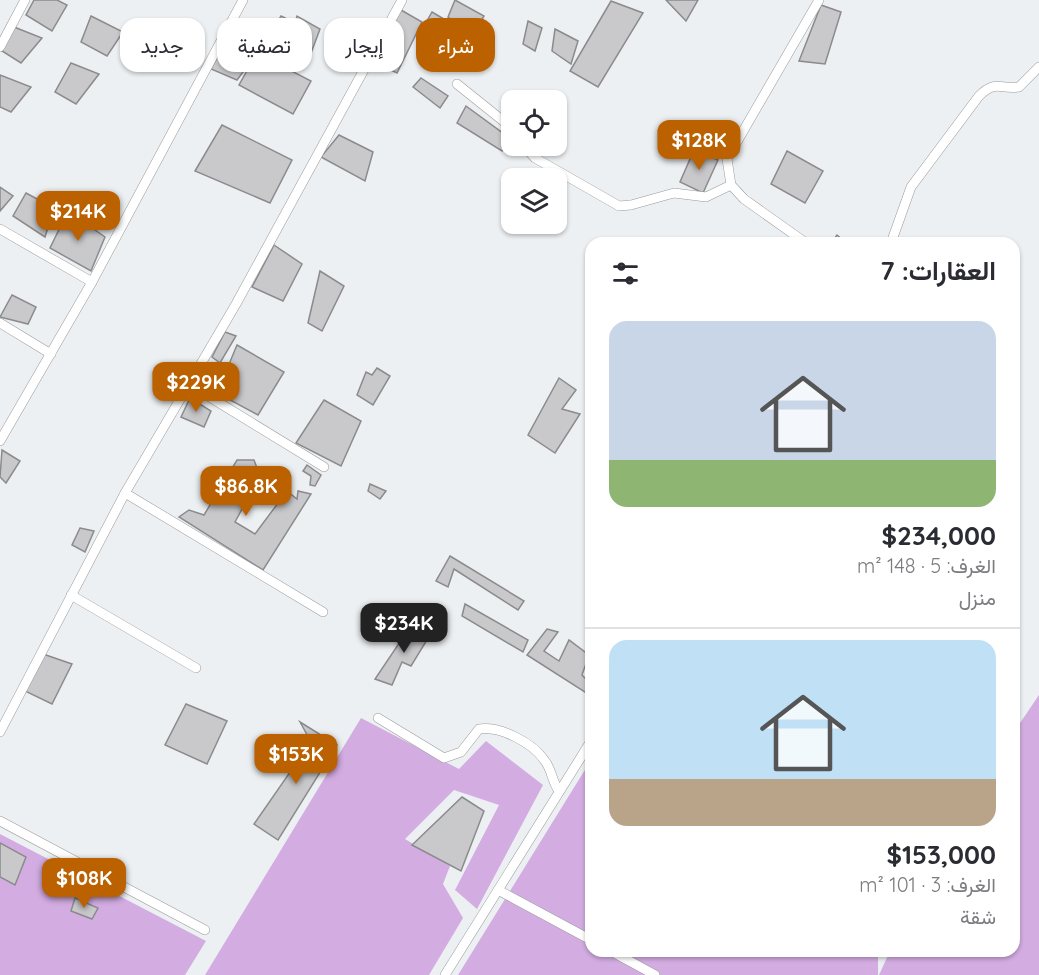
<!DOCTYPE html>
<html lang="ar">
<head>
<meta charset="utf-8">
<style>
	:root { --surface:#fff; --page:#f7f7f7; --text:#2b2b33; --muted:#7c7c81; --line:#e1e1e2; --accent:#bb6100 }
	body { margin:0; font-family:Quicksand,Vazirmatn,sans-serif; background:var(--page); color:var(--text); direction:rtl; height:100vh; display:flex; flex-direction:column; font-size:22px; white-space:nowrap }
	* { box-sizing:border-box; margin:0 }
	p { font-size:20px; color:var(--muted) }
	.icon { flex:none; width:33px; height:33px; fill:none; stroke:currentColor; stroke-width:2; stroke-linecap:round; stroke-linejoin:round }
	.map { position:relative; flex:1; overflow:hidden; direction:ltr }
	.sheet { position:absolute; left:585px; top:237px; width:435px; height:720px; display:flex; flex-direction:column; background:var(--surface); border-radius:18px; box-shadow:0 2px 4px #0004; direction:rtl }
	.sheet>* { flex:none }
	.top-card { position:absolute; left:18px; top:18px; width:477px; height:54px; direction:rtl; display:flex; gap:12px }
	.tools { position:absolute; left:501px; top:90px; display:grid; gap:12px }
	.tools a { display:grid; place-items:center; width:66px; height:66px; border-radius:12px; background:var(--surface); box-shadow:0 2px 4px #0004; font-size:30px }
	.price { position:absolute; translate:-50% -51px; padding:0 14px; border-radius:12px; background:var(--accent); color:#fff; font-size:20px; line-height:39px; filter:drop-shadow(0 2px 3px #0008) }
	.price::after { content:''; position:absolute; left:50%; top:36px; width:18px; height:14px; margin-left:-9px; background:inherit; clip-path:polygon(0 0,100% 0,50% 100%) }
	.price.on { background:#222; color:#fff }
	ul { padding:0; list-style:none }
	li { display:grid; align-content:center; gap:12px; height:318px; padding:0 24px }
	li+li { border-top:2px solid var(--line) }
	li span { display:grid; place-items:center; height:186px; border-radius:18px; color:#555 }
	li>.icon { margin-inline-start:auto }
	span .icon { width:108px; height:108px; fill:#fffc; stroke-width:1 }
	li b { font-size:26px }
	h2 { display:flex; justify-content:space-between; align-items:center; height:72px; padding:0 24px; font-size:26px }
	.chip { padding:0 21px; border-radius:18px; background:var(--surface); box-shadow:0 2px 4px #0004; font-size:21px; line-height:54px }
	.chip.on { background:var(--accent); color:#fff }
	.map>svg:first-child { display:block }
	.green { fill:#d3ace1 }
	.building { fill:#c9c9cc; stroke:#8b8b8e; stroke-width:1.5 }
	.lines { fill:none; stroke-linecap:round; stroke-linejoin:round }
	.minor-casing { stroke:#999b9d; stroke-width:10 }
	.minor { stroke:#fff; stroke-width:9 }
</style>
</head>
<body>
<div class="map">
<svg width="1039" height="975" viewBox="0 0 1039 975">
	<rect width="100%" height="100%" fill="#edf0f2"/>
	<g class="green">
		<polygon points="1039,695 1039,975 879,975 890,951 1014,951 1014,732"/>
		<polygon points="361,718 459,769 486,741 543,785 477,909 455,890 499,805 454,790 405,839 450,866 443,884 463,918 429,975 205,975"/>
		<polygon points="591,760 591,951 878,951 878,975 458,975"/>
		<polygon points="0,834 206,941 185,975 0,975"/>
	</g>
	<g class="building">
		<polygon points="34,0 57,0 67,5 52,31 26,15"/>
		<polygon points="455,0 484,16 473,35 448,17"/>
		<polygon points="666,0 698,0 686,21"/>
		<polygon points="611,1 643,13 598,87 570,71"/>
		<polygon points="821,5 841,12 825,64 799,61"/>
		<polygon points="401,10 422,22 397,73 374,62"/>
		<polygon points="432,12 464,31 462,63 419,35"/>
		<polygon points="91,16 123,32 107,56 81,42"/>
		<polygon points="281,16 295,23 297,16 320,29 308,61 266,43"/>
		<polygon points="528,21 542,28 535,51 523,44"/>
		<polygon points="14,27 42,38 21,63 2,51"/>
		<polygon points="555,29 578,41 571,64 552,51"/>
		<polygon points="225,43 255,56 237,80 211,69"/>
		<polygon points="257,53 311,81 293,114 239,85"/>
		<polygon points="71,63 99,74 76,104 55,92"/>
		<polygon points="0,75 31,87 11,112 0,107"/>
		<polygon points="421,78 448,96 440,108 413,87"/>
		<polygon points="466,106 511,139 502,151 457,123"/>
		<polygon points="222,125 292,160 270,203 195,171"/>
		<polygon points="339,135 373,152 365,181 321,157"/>
		<polygon points="694,150 718,160 703,193 680,182"/>
		<polygon points="787,151 823,171 805,203 771,184"/>
		<polygon points="0,187 13,196 0,211"/>
		<polygon points="26,193 54,208 45,237 13,216"/>
		<polygon points="68,211 105,237 91,271 50,248"/>
		<polygon points="837,235 846,243 831,243"/>
		<polygon points="274,245 302,264 283,301 252,287"/>
		<polygon points="320,271 344,286 322,331 308,323"/>
		<polygon points="12,295 36,307 28,324 0,317"/>
		<polygon points="225,332 236,336 220,363 212,357"/>
		<polygon points="237,345 284,372 258,415 217,393"/>
		<polygon points="377,368 390,376 373,405 357,395 366,372 372,375"/>
		<polygon points="559,378 576,390 562,409 580,414 555,453 528,435"/>
		<polygon points="190,398 211,411 204,427 181,417"/>
		<polygon points="324,400 361,421 341,466 296,443"/>
		<polygon points="2,450 20,461 6,483 0,477"/>
		<polygon points="237,460 254,460 260,476 235,522 255,534 287,491 297,499 298,491 311,494 263,570 179,517 189,510 204,515"/>
		<polygon points="307,465 321,475 315,486 310,485 311,476 303,471"/>
		<polygon points="370,484 386,491 380,499 368,491"/>
		<polygon points="80,528 94,531 85,552 72,545"/>
		<polygon points="450,556 524,601 518,610 454,569 448,587 436,581"/>
		<polygon points="465,604 528,640 523,652 462,616"/>
		<polygon points="412,624 430,635 411,666 402,662 392,685 375,679"/>
		<polygon points="547,629 558,632 544,651 559,661 569,640 589,655 582,675 591,684 591,696 527,655"/>
		<polygon points="43,654 72,664 52,704 25,691"/>
		<polygon points="186,704 227,721 207,764 165,745"/>
		<polygon points="300,722 337,745 278,840 254,824 311,742"/>
		<polygon points="462,797 484,811 461,871 412,845"/>
		<polygon points="0,843 26,857 15,885 0,877"/>
		<polygon points="75,898 98,908 92,919 71,911"/>
	</g>
	<g class="lines">
		<g class="minor-casing">
			<g id="minor">
				<polyline points="0,47 25,0"/>
				<polyline points="457,84 512,128"/>
				<polyline points="524,146 535,158 619,206 631,205 674,193 706,197 731,185"/>
				<polyline points="0,229 92,282"/>
				<polyline points="806,243 744,199 731,185 727,159 819,0"/>
				<path d="M891,243L911,187L979,96C996,79 1000,90 1019,87L1039,67"/>
				<polyline points="0,323 51,354"/>
				<polyline points="190,385 324,467"/>
				<polyline points="0,441 92,282 243,0"/>
				<polyline points="125,493 323,612"/>
				<polyline points="71,595 196,668"/>
				<path d="M378,718L444,758L461,752L479,729C501,726 533,743 545,761C552,770 552,782 559,791"/>
				<polyline points="0,732 125,493 236,304 402,0"/>
				<polyline points="0,821 205,930"/>
				<polyline points="498,890 591,940"/>
				<polyline points="611,951 655,975"/>
				<polyline points="445,975 591,741"/>
			</g>
		</g>
		<use href="#minor" class="minor"/>
	</g>
</svg>
<div class="tools">
<a><svg class="icon" aria-label="locate" viewBox="0 0 24 24"><circle cx="12" cy="12" r="6"/><path d="M12 2v4M12 18v4M2 12h4M18 12h4"/></svg></a>
<a><svg class="icon" aria-label="layers" viewBox="0 0 24 24"><path d="M12 4l9 5-9 5-9-5zM3 14l9 5 9-5"/></svg></a>
</div>
<b class="price" style="left:699px;top:171px">$128K</b>
<b class="price" style="left:78px;top:242px">$214K</b>
<b class="price" style="left:196px;top:413px">$229K</b>
<b class="price" style="left:246px;top:517px">$86.8K</b>
<b class="price on" style="left:404px;top:654px">$234K</b>
<b class="price" style="left:296px;top:785px">$153K</b>
<b class="price" style="left:84px;top:909px">$108K</b>
<div class="top-card">
<a class="chip on">شراء</a>
<a class="chip">إيجار</a>
<a class="chip">تصفية</a>
<a class="chip">جديد</a>
</div>
<section class="sheet">
<h2>العقارات: 7<svg class="icon" aria-label="filters" viewBox="0 0 24 24"><path d="M4 7h16M4 17h16"/><circle cx="9" cy="7" r="2"/><circle cx="15" cy="17" r="2"/></svg></h2>
<ul>
<li><span style="background:linear-gradient(#c9d6e8 75%,#8fb573 0)"><svg class="icon" aria-label="home" viewBox="0 0 24 24"><path d="M3 11l9-7 9 7M6 9v11h12V9"/></svg></span><div><b>$234,000</b><p>الغرف: 5 · 148 m²</p><p>منزل</p></div></li>
<li><span style="background:linear-gradient(#bfe0f5 75%,#b9a48a 0)"><svg class="icon" aria-label="home" viewBox="0 0 24 24"><path d="M3 11l9-7 9 7M6 9v11h12V9"/></svg></span><div><b>$153,000</b><p>الغرف: 3 · 101 m²</p><p>شقة</p></div></li>
</ul>
</section>
</div>
</body>
</html>
